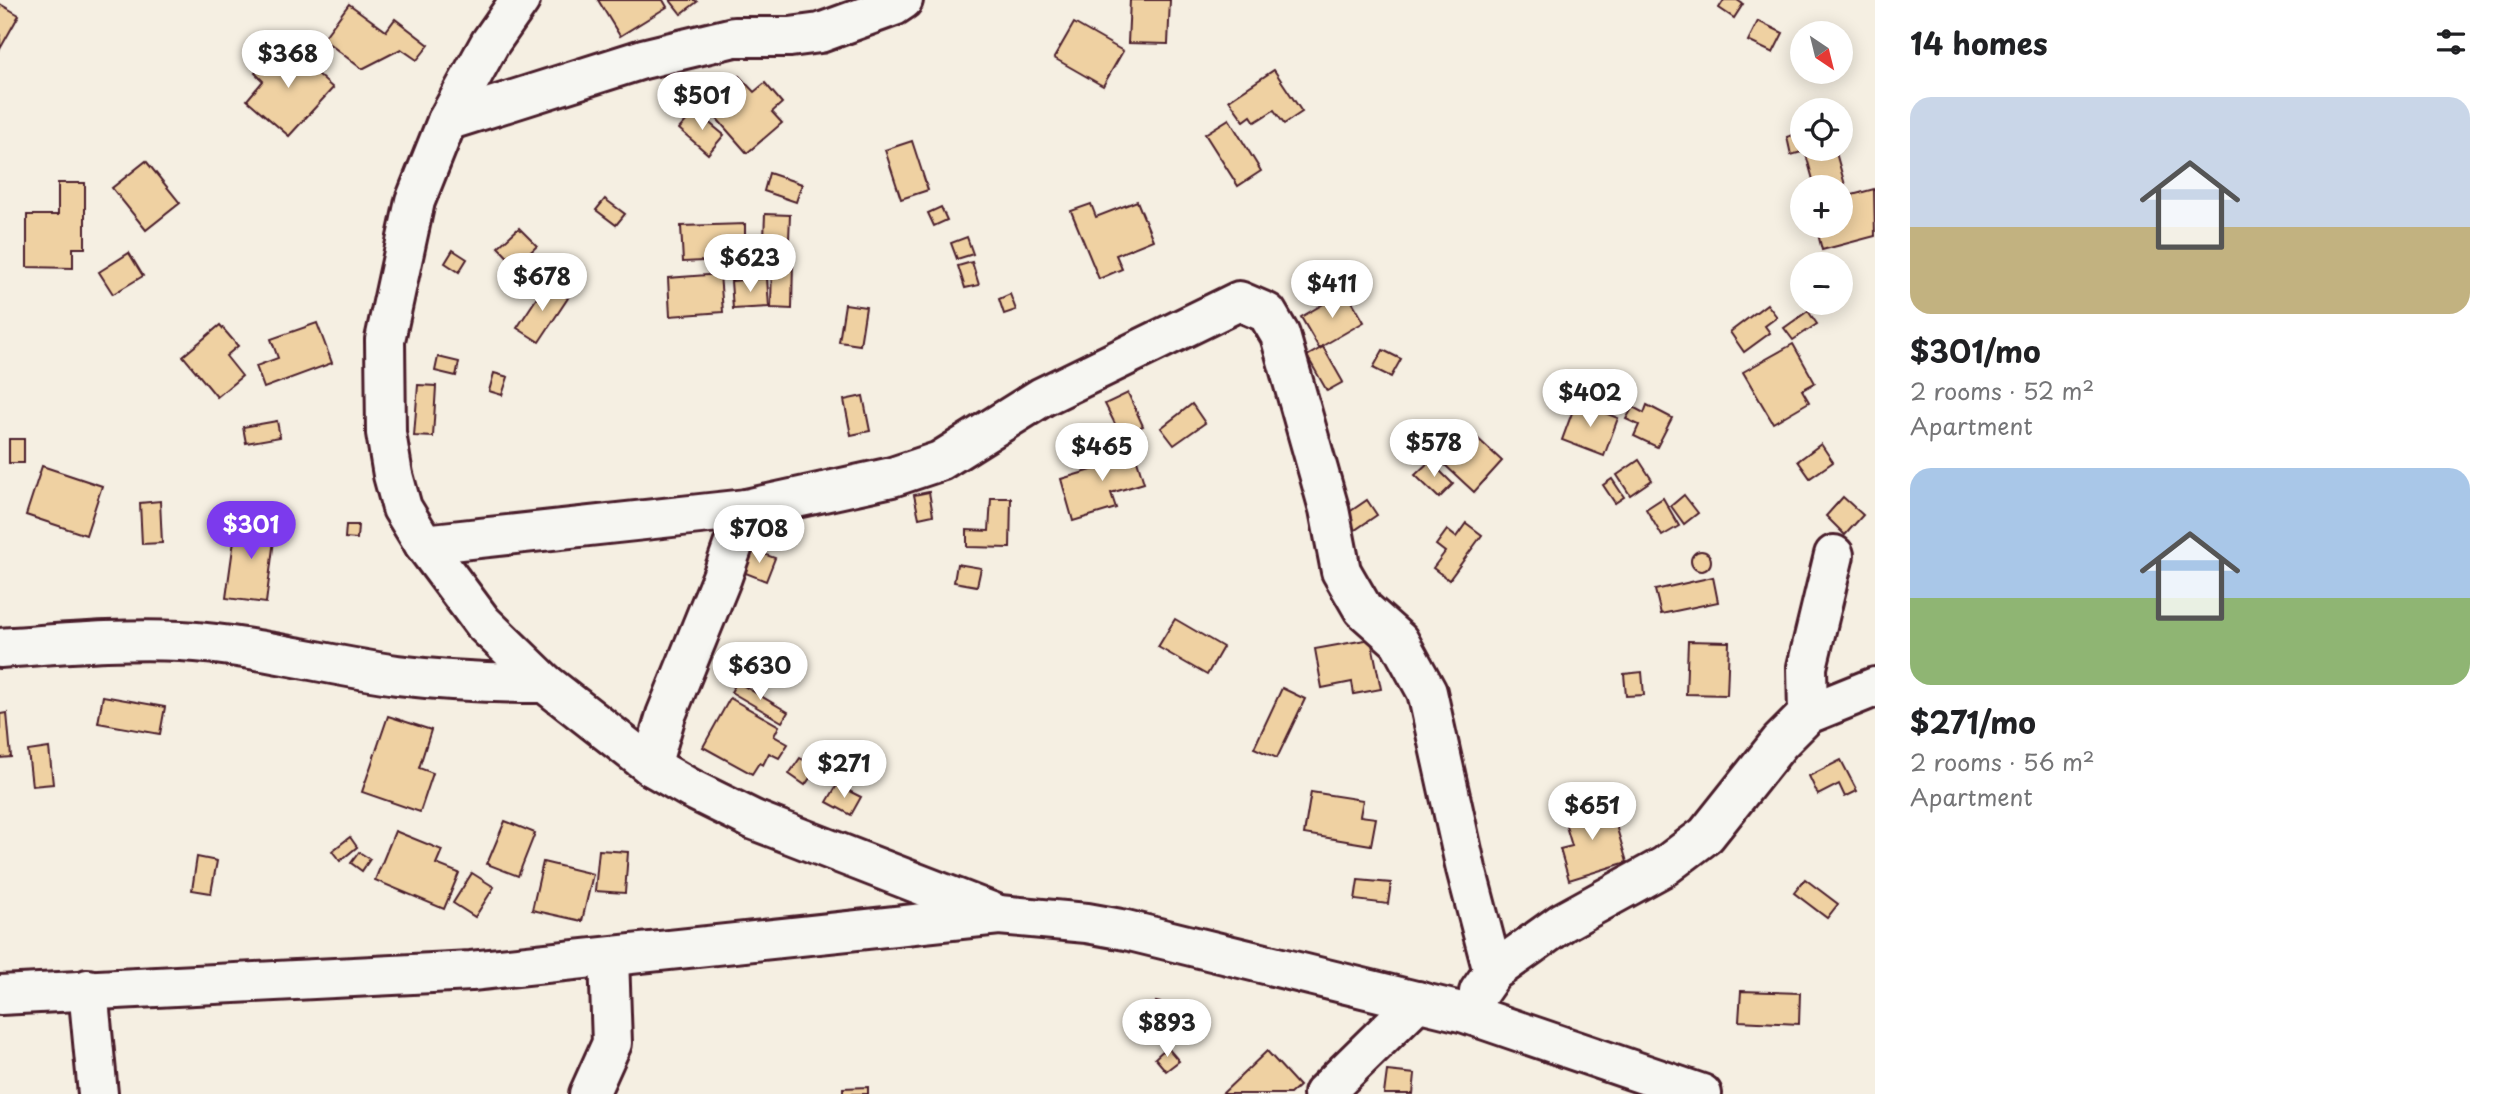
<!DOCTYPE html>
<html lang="en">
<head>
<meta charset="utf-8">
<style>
	:root { --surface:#fff; --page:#f6f6f6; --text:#202124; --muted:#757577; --accent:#7c3aed }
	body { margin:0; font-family:"Playpen Sans",sans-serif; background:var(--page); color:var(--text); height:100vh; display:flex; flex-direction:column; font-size:26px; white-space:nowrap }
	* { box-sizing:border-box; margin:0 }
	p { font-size:23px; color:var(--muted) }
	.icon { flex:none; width:38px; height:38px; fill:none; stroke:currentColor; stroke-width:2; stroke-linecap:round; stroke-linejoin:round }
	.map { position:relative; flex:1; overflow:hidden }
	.sheet { display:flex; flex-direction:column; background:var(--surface); width:630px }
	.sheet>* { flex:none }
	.needle { width:46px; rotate:145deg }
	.controls { position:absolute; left:1790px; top:21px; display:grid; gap:14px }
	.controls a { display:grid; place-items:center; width:63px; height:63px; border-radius:50%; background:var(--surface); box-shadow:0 4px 18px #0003; font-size:35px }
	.price { position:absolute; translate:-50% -60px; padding:0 16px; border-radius:24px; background:#fff; color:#222; font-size:23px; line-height:46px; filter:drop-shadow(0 2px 4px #0008) }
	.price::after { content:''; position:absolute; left:50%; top:42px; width:21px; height:16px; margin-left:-10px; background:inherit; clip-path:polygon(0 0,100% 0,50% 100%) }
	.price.current { background:var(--accent); color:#fff }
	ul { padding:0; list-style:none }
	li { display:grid; align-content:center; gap:14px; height:371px; padding:0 35px }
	li span { display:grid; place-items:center; height:217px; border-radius:21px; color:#555 }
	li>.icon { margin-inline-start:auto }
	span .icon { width:126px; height:126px; fill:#fffc; stroke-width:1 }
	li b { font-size:30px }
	h2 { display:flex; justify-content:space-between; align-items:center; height:84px; padding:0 35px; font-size:30px }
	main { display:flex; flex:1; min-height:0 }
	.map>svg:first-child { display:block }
	.building { fill:#efd1a2; stroke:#4a1f2b; stroke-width:2 }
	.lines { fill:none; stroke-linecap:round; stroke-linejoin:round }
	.minor-casing { stroke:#4a1f2b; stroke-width:44 }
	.minor { stroke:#f6f6f2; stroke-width:38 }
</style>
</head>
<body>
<main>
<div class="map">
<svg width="1875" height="1094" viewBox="0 0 1875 1094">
	<rect width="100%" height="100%" fill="#f5efe2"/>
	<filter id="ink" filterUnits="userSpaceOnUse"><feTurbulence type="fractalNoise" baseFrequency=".0143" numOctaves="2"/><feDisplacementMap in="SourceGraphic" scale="14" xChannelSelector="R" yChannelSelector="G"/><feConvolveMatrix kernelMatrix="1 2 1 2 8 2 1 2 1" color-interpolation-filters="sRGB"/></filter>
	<g filter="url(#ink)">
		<g class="building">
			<polygon points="598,0 663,0 667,7 620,36"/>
			<polygon points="670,0 695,0 697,2 681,14"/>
			<polygon points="1130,0 1170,0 1168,44 1128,43"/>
			<polygon points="1724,0 1737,0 1743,4 1734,18 1719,8"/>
			<polygon points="0,4 19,15 0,49"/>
			<polygon points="349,4 386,31 395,19 429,45 417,60 401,49 362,69 323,39"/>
			<polygon points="1758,21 1783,33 1773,53 1748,41"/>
			<polygon points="1074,23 1123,51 1103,86 1054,58"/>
			<polygon points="282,43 333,88 289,136 247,100 263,81 255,73"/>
			<polygon points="1274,70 1302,112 1284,124 1274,110 1255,122 1251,116 1244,121 1229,100"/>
			<polygon points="739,76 754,92 765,83 782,103 772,112 782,123 747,153 705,105"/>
			<polygon points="695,111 724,135 708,154 679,129"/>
			<polygon points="1229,119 1261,171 1238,186 1205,134"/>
			<polygon points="1802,132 1802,149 1835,149 1845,185 1815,187 1805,151 1791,155 1787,137"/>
			<polygon points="912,141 928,190 901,199 885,150"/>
			<polygon points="146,161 180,203 146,230 112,188"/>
			<polygon points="769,173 802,184 796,202 764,191"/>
			<polygon points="58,183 85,183 85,248 73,248 73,268 27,267 27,215 58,215"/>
			<polygon points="1874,189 1875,236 1822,250 1816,226 1841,226 1841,198"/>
			<polygon points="605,199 625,214 616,225 596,210"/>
			<polygon points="1137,201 1153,240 1116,255 1122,269 1099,279 1071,211 1091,204 1096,217"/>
			<polygon points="941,207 947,220 934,226 928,213"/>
			<polygon points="765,214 790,215 789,239 764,239"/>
			<polygon points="745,224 745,259 683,262 681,226"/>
			<polygon points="519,228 537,246 516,266 498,247"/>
			<polygon points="967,237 973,254 957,259 951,243"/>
			<polygon points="453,250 467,259 459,272 445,263"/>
			<polygon points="129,253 143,276 113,294 99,272"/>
			<polygon points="772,261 793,261 792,309 771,308"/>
			<polygon points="972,262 979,285 965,288 958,266"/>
			<polygon points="720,274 723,312 670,316 668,278"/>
			<polygon points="767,278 769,307 733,309 731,281"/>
			<polygon points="546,284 568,298 539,342 517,328"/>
			<polygon points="1346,291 1364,322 1319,348 1301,317"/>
			<polygon points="1010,294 1016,310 1004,314 999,299"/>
			<polygon points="845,304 866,307 860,345 839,342"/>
			<polygon points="1767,304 1777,317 1765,326 1770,333 1744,352 1730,332"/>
			<polygon points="1808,311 1817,324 1793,340 1784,328"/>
			<polygon points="317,323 332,363 264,388 256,366 278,358 271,339"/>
			<polygon points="220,325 238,346 226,356 242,376 217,397 183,356"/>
			<polygon points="1793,344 1815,383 1802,390 1809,402 1773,423 1743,372"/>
			<polygon points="1323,347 1343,382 1327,391 1307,356"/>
			<polygon points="1383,350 1401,359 1391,377 1373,368"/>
			<polygon points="438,357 459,362 456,376 435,371"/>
			<polygon points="494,373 508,377 502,395 489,391"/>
			<polygon points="418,385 436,386 433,437 414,436"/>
			<polygon points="1128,393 1143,426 1121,436 1105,404"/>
			<polygon points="863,396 870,431 851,435 844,400"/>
			<polygon points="1576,402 1618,418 1604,456 1562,440"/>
			<polygon points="1192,404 1205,423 1174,445 1161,428"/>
			<polygon points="1647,405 1672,418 1657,447 1634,436 1639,425 1626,419 1633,407 1644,413"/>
			<polygon points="277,421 280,437 246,443 243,427"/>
			<polygon points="1427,431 1440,443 1425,458 1412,446"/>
			<polygon points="1474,435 1502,461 1474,492 1446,466"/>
			<rect x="9" y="439" width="15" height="24"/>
			<polygon points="1132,444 1144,483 1111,493 1116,508 1073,521 1061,479 1105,466 1101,453"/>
			<polygon points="1821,444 1833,462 1810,478 1798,461"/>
			<polygon points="1639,460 1652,480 1630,495 1617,475"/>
			<polygon points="1430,461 1453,484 1439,498 1415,475"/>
			<polygon points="42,466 102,486 86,535 26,515"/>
			<polygon points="1612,479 1624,497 1615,503 1603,485"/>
			<polygon points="929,492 933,515 919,518 914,495"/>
			<polygon points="1684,495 1698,513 1684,524 1671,506"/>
			<polygon points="1843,497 1863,515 1845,535 1826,516"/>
			<polygon points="991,498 1011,498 1010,548 967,547 967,530 989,531"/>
			<polygon points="1663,498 1679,526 1662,536 1646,509"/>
			<polygon points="1367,500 1377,515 1355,530 1345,515"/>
			<polygon points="160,501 162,543 142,544 140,503"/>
			<polygon points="237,519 276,524 266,603 226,598"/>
			<polygon points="1466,523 1482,535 1449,580 1433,568 1445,552 1436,545 1447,530 1456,537"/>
			<polygon points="346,525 358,525 357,539 345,538"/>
			<polygon points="752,550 775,558 766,581 743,572"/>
			<circle cx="1701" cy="561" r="10"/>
			<polygon points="957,564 981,568 977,586 954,582"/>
			<polygon points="1713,577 1718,602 1661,614 1655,590"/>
			<polygon points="1175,619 1223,647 1207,675 1158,647"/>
			<polygon points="1371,639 1381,689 1354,694 1352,682 1322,688 1315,649"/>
			<polygon points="1688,641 1729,642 1727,695 1686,694"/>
			<polygon points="1642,672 1644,695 1626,696 1624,674"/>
			<polygon points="737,682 788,712 782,722 731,692"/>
			<polygon points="1282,688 1305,699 1277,758 1254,748"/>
			<polygon points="103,696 165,707 160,734 98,723"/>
			<polygon points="730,698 779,726 774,736 788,744 779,758 769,753 763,765 759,763 752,774 703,747"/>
			<polygon points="7,713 11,757 0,758 0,714"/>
			<polygon points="388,716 431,730 419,768 433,773 420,812 362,792"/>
			<polygon points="49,748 53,784 32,786 28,751"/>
			<polygon points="800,758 817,768 805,785 789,774"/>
			<polygon points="1841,760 1857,791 1845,797 1839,784 1818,795 1809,776"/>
			<polygon points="837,785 861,797 851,815 827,802"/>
			<polygon points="1311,792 1363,800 1360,816 1376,818 1371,845 1304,834"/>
			<polygon points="1609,802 1627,862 1569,880 1560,849 1572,846 1563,816"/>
			<polygon points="505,821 535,833 518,876 487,864"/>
			<polygon points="395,831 442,850 436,864 459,873 444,909 375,880"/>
			<polygon points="350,837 357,847 340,861 332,851"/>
			<polygon points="599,850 628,852 625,893 595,891"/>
			<polygon points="359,852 370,859 362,871 351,863"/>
			<polygon points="197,857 217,861 211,893 192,890"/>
			<polygon points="543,862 593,874 582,921 532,910"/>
			<polygon points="472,873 494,887 475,917 453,903"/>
			<polygon points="1805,879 1838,904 1827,918 1794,893"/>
			<polygon points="1358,880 1391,883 1388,904 1355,900"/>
			<polygon points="1741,991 1800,993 1799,1024 1739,1021"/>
			<polygon points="1156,1002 1174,1006 1171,1019 1153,1015"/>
			<polygon points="1167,1047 1179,1061 1166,1071 1155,1058"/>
			<polygon points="1267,1051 1299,1086 1290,1094 1222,1094"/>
			<polygon points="1387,1071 1415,1074 1413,1094 1384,1094"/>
			<polygon points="868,1087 868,1094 843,1094 843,1088"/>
		</g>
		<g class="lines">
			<g class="minor-casing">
				<g id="minor">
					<polyline points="520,0 490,43 447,121 415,201 385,340 386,433 393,475 402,508 424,544 482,622 545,683 651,766 691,789 754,820 994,913"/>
					<polyline points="447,121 643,59 734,37 790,37 820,33 894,6 903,0"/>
					<polyline points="424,544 746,509 892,477 940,461 1042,397 1239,301 1267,313 1280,335 1329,509 1341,571 1363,609 1399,641 1427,692 1466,869 1493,972"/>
					<path d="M0,648C60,644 121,638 181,641C253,645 325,665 397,675C446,681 496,683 545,683"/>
					<polyline points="1808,714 1807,667 1834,555"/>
					<polyline points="651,766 666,715 722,577 746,509"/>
					<polyline points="88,989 98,1094"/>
					<polyline points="1479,992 1493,972 1563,922 1665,866 1706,835 1780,742 1808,714 1875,687"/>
					<polyline points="0,995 471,971 999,915 1087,923 1126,930 1465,1013 1702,1094"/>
					<polyline points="589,1094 612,1043 609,957"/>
					<polyline points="1323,1094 1418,1001"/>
				</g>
			</g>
			<use href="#minor" class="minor"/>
		</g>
	</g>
</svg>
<div class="controls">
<a><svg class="needle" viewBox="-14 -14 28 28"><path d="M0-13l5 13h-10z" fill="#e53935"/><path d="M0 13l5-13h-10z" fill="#757577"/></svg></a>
<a><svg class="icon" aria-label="locate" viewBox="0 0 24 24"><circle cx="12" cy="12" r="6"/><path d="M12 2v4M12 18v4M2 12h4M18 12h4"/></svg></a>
<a>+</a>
<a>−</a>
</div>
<b class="price" style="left:288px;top:90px">$368</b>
<b class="price" style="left:702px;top:132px">$501</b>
<b class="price" style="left:750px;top:294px">$623</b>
<b class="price" style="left:542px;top:313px">$678</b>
<b class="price" style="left:1332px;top:320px">$411</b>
<b class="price" style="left:1590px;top:429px">$402</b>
<b class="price" style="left:1434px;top:479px">$578</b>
<b class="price" style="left:1102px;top:483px">$465</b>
<b class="price current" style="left:251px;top:561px">$301</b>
<b class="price" style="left:759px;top:565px">$708</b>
<b class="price" style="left:760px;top:702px">$630</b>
<b class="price" style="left:844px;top:800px">$271</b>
<b class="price" style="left:1592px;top:842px">$651</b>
<b class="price" style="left:1167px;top:1059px">$893</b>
</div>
<section class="sheet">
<h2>14 homes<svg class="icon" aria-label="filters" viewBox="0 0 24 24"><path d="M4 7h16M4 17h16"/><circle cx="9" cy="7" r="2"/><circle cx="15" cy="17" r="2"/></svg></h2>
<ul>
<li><span style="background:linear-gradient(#c9d6e8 60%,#c2b280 0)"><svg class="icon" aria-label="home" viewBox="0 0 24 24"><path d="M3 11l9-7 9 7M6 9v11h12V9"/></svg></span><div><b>$301/mo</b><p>2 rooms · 52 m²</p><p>Apartment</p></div></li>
<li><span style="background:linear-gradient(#a9c7e8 60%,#8fb573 0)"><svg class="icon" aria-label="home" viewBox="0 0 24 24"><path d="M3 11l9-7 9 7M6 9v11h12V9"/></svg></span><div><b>$271/mo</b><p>2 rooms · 56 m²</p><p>Apartment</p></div></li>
</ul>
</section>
</main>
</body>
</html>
